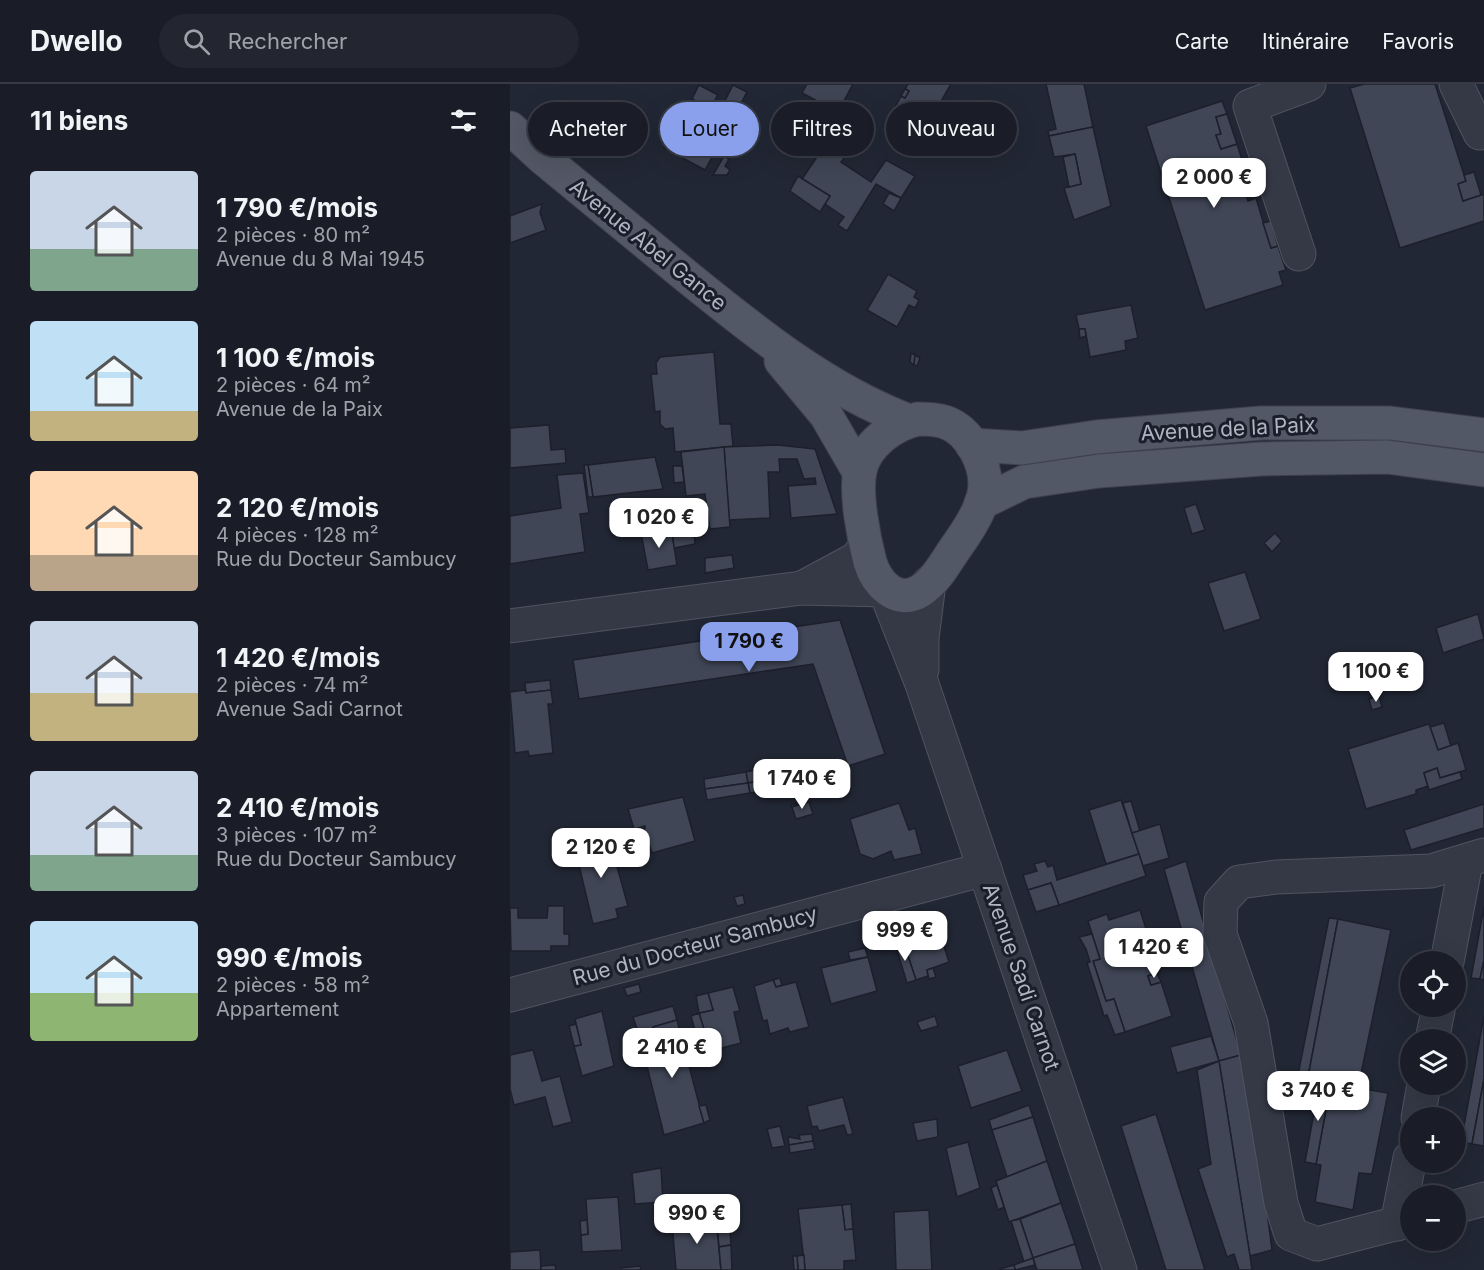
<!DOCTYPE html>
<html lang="fr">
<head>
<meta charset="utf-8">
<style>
	:root { --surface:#1a1d28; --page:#232630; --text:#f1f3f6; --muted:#9fa2a8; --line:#383b45; --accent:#8aa0ed }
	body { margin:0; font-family:Inter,sans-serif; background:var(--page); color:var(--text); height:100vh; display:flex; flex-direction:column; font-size:22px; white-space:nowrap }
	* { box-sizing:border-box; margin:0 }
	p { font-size:20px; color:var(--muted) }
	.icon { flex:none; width:33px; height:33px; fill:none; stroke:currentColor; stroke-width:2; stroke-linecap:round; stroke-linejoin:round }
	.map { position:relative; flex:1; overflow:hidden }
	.sheet { display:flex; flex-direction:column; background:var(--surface); width:510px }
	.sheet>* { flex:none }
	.guide { position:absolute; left:18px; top:18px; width:570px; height:54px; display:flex; gap:12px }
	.controls { position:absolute; left:890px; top:867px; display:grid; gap:12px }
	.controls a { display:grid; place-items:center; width:66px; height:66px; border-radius:50%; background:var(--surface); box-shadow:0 6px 24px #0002,0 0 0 2px var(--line); font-size:30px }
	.price { position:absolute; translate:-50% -51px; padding:0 14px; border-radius:12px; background:#fff; color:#222; font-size:20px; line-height:39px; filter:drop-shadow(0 2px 3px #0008) }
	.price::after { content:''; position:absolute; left:50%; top:36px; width:18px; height:14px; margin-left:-9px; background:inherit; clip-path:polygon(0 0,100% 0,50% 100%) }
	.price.active { background:var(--accent); color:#111 }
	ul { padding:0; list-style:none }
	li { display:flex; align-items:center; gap:18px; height:150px; padding:0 30px }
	li span { display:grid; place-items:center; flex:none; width:168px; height:120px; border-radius:6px; color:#555 }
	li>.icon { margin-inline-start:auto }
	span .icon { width:72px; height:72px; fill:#fffc; stroke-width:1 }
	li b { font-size:26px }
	h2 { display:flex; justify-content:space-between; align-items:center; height:72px; padding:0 30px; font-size:26px }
	.tag { padding:0 21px; border-radius:27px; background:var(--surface); box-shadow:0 6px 24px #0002,0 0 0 2px var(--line); font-size:21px; line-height:54px }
	.tag.active { background:var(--accent); color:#111 }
	header { display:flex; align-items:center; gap:36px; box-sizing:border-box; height:84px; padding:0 30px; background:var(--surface); border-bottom:2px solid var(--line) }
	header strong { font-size:28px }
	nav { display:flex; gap:33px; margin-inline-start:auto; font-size:21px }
	.search { width:420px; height:54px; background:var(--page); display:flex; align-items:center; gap:15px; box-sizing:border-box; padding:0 21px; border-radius:33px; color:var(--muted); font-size:22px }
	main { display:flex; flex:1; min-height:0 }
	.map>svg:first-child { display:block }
	.building { fill:#404656; stroke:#1c202c; stroke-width:1.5 }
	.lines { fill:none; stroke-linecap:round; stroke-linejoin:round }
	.minor-casing { stroke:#4f5460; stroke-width:35 }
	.major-casing { stroke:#3e424f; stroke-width:35 }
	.minor { stroke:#353946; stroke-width:33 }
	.major { stroke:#535866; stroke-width:33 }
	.labels { text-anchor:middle; stroke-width:6; stroke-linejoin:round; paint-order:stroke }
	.street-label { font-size:21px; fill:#afb4c2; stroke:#1a1e2a }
</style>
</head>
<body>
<header>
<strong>Dwello</strong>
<div class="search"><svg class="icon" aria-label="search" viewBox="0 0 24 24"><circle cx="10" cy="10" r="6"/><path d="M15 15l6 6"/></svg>Rechercher</div>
<nav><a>Carte</a><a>Itinéraire</a><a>Favoris</a></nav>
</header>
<main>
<section class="sheet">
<h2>11 biens<svg class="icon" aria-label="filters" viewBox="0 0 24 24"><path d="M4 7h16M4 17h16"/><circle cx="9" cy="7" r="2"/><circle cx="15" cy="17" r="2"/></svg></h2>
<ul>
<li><span style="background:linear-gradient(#c9d6e8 65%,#7fa58c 0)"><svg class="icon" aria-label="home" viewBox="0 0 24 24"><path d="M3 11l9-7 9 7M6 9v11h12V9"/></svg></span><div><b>1 790 €/mois</b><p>2 pièces · 80 m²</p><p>Avenue du 8 Mai 1945</p></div></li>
<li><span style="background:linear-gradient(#bfe0f5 75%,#c2b280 0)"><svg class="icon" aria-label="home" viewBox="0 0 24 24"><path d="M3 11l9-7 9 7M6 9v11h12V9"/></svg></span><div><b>1 100 €/mois</b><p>2 pièces · 64 m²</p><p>Avenue de la Paix</p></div></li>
<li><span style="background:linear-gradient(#ffd9b3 70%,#b9a48a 0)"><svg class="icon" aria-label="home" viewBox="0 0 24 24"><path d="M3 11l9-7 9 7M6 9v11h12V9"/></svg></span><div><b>2 120 €/mois</b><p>4 pièces · 128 m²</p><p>Rue du Docteur Sambucy</p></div></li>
<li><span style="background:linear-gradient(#c9d6e8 60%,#c2b280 0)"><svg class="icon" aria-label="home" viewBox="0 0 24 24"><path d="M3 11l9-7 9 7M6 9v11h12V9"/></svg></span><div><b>1 420 €/mois</b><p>2 pièces · 74 m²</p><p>Avenue Sadi Carnot</p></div></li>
<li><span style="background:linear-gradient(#c9d6e8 70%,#7fa58c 0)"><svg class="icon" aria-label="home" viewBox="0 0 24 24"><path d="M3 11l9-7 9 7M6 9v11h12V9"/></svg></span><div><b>2 410 €/mois</b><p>3 pièces · 107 m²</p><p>Rue du Docteur Sambucy</p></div></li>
<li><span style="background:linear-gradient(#bfe0f5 60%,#8fb573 0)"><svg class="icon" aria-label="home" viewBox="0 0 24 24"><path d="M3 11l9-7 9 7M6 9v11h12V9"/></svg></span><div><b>990 €/mois</b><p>2 pièces · 58 m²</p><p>Appartement</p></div></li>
</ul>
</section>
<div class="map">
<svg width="974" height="1186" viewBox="0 0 974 1186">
	<rect width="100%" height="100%" fill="#222735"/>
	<g class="building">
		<polygon points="297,0 343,0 328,28 292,9"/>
		<polygon points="398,0 441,0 412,50 380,33 391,12 395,14 399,7 395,5"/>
		<polygon points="536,0 574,0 583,43 539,52 538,47 546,45"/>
		<polygon points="854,0 925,0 956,97 948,100 953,117 974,110 974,137 890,164 840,4"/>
		<polygon points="189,1 208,11 200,24 182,15"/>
		<polygon points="223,1 237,8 195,86 154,64 182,15 200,24 196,31 205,36"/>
		<polygon points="395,5 399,7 395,14 391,12"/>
		<polygon points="712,17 717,30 706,33 711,50 706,51 711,65 727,60 735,85 729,87 738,117 746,114 761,164 768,162 776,186 769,188 773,201 695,226 636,42"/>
		<polygon points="717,30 727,60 711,65 706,51 711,50 706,33"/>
		<polygon points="583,43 601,122 564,136 554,104 571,100 565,70 544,73 539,52"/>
		<polygon points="323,66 335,73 331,78 361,98 376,76 405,92 391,114 366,100 337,147 328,141 334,133 315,120 320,112 292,95 311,67 320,72"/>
		<polygon points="565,70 571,100 559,103 553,73"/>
		<polygon points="214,72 219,75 215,82 220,86 217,91 203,91"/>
		<polygon points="964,88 971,111 953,117 948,100 956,97 954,91"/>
		<polygon points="288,92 320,112 310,128 280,107"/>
		<polygon points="379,109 391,114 384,127 373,120"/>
		<polygon points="32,120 30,129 36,146 0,159 0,132"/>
		<polygon points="761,137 768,162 761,164 753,139"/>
		<polygon points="378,190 407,207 404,213 409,216 405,224 399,221 387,243 357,226"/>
		<polygon points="621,221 628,254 615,257 616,266 580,273 575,245 569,245 566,231"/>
		<polygon points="569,245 575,245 576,252 570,254"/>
		<polygon points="204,268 210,340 221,340 223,362 165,368 163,344 155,345 150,340 150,327 145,328 141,290 147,290 146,279 150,273"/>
		<polygon points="401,269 405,271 404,281 400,278"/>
		<polygon points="405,271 410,274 407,282 404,281"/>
		<polygon points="39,341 41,366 55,365 56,379 0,384 0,344"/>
		<polygon points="268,361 305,365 327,430 281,434 278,402 306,400 305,394 294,395 287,375 269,375 270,388 258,388 260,434 219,436 214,363"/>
		<polygon points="214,363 220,443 200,445 195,410 176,412 171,368"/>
		<polygon points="145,373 153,405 83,413 78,381"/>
		<polygon points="74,381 78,381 83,413 78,413"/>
		<polygon points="163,382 172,382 174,398 164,399"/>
		<polygon points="73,389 79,429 70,430 75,468 0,480 0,432 51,424 47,391"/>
		<polygon points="686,420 695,446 682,450 674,424"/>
		<polygon points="172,442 184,449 185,460 164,464 161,444"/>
		<polygon points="161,444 167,481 138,486 131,449"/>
		<polygon points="765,449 772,457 762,468 754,459"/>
		<polygon points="222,471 224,484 195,489 195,474"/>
		<polygon points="735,488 751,535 714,547 698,499"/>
		<polygon points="968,530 974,555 933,569 926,544"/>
		<polygon points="330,536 375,670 338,682 303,580 69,615 63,576"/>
		<polygon points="40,596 41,606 16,609 15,599"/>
		<polygon points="15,606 16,609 41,606 43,620 38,620 43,669 19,672 18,667 5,669 0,608"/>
		<polygon points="869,612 872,623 862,626 859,615"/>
		<polygon points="934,639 941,662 928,666 920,643"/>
		<polygon points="919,640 928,666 948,659 956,686 930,694 927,684 914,689 918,702 906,706 906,710 856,725 838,665"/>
		<polygon points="927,684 930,694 950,688 952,695 919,706 914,689"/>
		<polygon points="249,685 251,697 238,699 236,688"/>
		<polygon points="236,688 238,699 195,705 194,695"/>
		<polygon points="251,697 253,707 240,709 238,699"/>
		<polygon points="238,699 240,709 197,716 195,705"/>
		<polygon points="173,713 185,757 142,769 139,760 128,763 125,748 135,745 135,742 124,745 118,725"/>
		<polygon points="298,716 282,723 281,721"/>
		<polygon points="611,716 629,770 596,780 579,726"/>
		<polygon points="621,717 630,747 622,749 613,719"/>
		<polygon points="299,718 303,730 286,735 282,723"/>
		<polygon points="389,719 399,746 405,744 412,770 384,776 381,767 363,775 350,770 340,735"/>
		<polygon points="974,720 974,744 901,766 894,746"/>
		<polygon points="650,740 659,774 633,782 622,749"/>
		<polygon points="98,750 118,822 106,825 108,834 83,840 64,760"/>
		<polygon points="629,770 636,792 549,821 541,799 518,806 513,791 527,787 524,780 535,777 538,783 543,781 547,796"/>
		<polygon points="676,777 731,971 709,977 654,785"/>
		<polygon points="541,799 549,821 526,828 518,806"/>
		<polygon points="233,811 235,820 227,822 224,813"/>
		<polygon points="38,822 54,822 54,850 59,850 59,862 41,862 41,867 1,867 0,824 8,824 8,834 37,834"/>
		<polygon points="974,823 974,876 970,895 961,894"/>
		<polygon points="630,826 650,888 638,892 641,901 651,898 662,932 615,948 604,915 596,917 583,877 590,875 578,837 597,830 599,836"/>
		<polygon points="819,834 828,835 798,993 788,991"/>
		<polygon points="828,835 881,846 848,1004 878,1009 862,1090 849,1089 843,1126 805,1118 811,1081 806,1080 821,998 798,993"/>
		<polygon points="416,836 420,849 429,847 439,878 417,886 418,892 406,896 393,857 383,860 379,848"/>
		<polygon points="582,850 590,875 583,877 596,917 604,915 615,948 605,951 597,931 594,932 577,879 580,878 576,865 569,853"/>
		<polygon points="393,857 406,896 397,899 385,860"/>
		<polygon points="355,864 358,873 340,876 338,868"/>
		<polygon points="358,873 367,907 321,920 311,884"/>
		<polygon points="974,876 974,896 970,895"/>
		<polygon points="423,884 426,893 419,895 417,886"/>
		<polygon points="647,889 651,898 641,901 638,892"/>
		<polygon points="270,894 272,901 266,903 263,896"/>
		<polygon points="263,896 266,903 286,898 299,943 280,948 278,944 260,950 257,936 253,937 244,902"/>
		<polygon points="129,900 131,908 117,912 114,904"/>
		<polygon points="223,903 230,927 224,928 231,959 200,967 189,929 203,926 198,909"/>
		<polygon points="198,909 203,926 189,929 186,912"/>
		<polygon points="163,922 167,936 143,943 144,951 130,954 123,933"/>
		<polygon points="92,927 104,982 72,992 64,962 71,961 65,935"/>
		<polygon points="189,929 197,955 188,957 181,932"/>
		<polygon points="425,932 428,942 411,947 407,938"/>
		<polygon points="974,932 974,995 962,1060 951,1058"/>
		<polygon points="167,936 194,1039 154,1051 130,954 144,951 143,943"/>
		<polygon points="66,940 71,961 64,962 59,942"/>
		<polygon points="701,952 709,977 667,989 660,963"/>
		<polygon points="23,966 32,997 50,992 62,1038 43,1043 35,1013 4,1021 0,1005 0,971"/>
		<polygon points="497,966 512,1007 461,1024 448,982"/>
		<polygon points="731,971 752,1089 762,1166 740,1172 709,977"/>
		<polygon points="709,977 740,1172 742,1186 729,1186 724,1170 717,1173 688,1085 701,1080 687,986"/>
		<polygon points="810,995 821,998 806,1080 795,1078"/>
		<polygon points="974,995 974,1062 962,1060"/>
		<polygon points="333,1013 343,1050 337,1051 334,1041 309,1047 307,1042 302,1043 297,1022"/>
		<polygon points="196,1021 200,1036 194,1039 189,1022"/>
		<polygon points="519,1021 523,1033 482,1046 479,1036"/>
		<polygon points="646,1030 695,1186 656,1186 611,1042"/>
		<polygon points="523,1033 537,1077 497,1093 482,1046"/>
		<polygon points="427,1035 428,1053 407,1057 403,1039"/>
		<polygon points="270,1042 275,1062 262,1064 257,1045"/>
		<polygon points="302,1050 303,1057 279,1061 278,1053 290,1055 289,1051"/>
		<polygon points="303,1057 305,1065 280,1069 279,1061"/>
		<polygon points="458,1058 470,1104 447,1113 436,1064"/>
		<polygon points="537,1077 551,1119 499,1138 486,1097"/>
		<polygon points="151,1084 153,1118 125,1120 122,1089"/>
		<polygon points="487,1101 494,1123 488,1126 481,1104"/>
		<polygon points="108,1113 112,1166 72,1168 71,1151 78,1150 76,1115"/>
		<polygon points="551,1119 565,1160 523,1174 510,1135"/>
		<polygon points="341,1120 343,1145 335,1146 332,1121"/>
		<polygon points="332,1121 335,1146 343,1145 346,1176 334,1177 334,1186 295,1186 288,1125"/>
		<polygon points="419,1126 422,1186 386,1186 384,1128"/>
		<polygon points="219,1133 221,1161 209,1163 206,1134"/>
		<polygon points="206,1134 211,1186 166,1186 162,1139"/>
		<polygon points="510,1135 523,1174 514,1178 501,1137"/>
		<polygon points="77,1136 78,1150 71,1151 70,1137"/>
		<polygon points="565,1160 573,1186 527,1186 523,1174"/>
		<polygon points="221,1161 222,1186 211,1186 209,1163"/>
		<polygon points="30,1166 31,1186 0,1186 0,1168"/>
		<polygon points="294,1171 295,1186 288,1186 287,1172"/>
		<polygon points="283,1172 287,1172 288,1186 284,1186"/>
		<polygon points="523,1174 525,1181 505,1186 504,1181"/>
		<polygon points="45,1181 46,1186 31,1186 31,1182"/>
		<polygon points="504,1181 505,1186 490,1186 490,1185"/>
		<polygon points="130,1182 131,1186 111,1186 111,1184"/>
	</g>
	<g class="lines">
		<g class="minor-casing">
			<g id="minor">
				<polyline points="946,0 970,49"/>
				<polyline points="789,170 740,22 799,0"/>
				<polyline points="294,503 346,475 356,462"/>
				<polyline points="0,542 292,504 375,506 412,600 610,1186"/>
				<polyline points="412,586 412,554 419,499"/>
				<polyline points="937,878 956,778"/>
				<polyline points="0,911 475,785"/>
				<polyline points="922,956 929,922"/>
				<polyline points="908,1034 914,1000"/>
				<polyline points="945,1123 974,1115"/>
				<polyline points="900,1136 807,1160 781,1150 771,1119 741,939 710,850 711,818 729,798 766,793 921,787 974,771"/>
				<polyline points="887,1140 900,1074"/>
			</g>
		</g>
		<g class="major-casing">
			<g id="major">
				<path d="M0,44L34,75C81,114 128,152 175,191C244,247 315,305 399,337"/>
				<polyline points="271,277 316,331 349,388"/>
				<path d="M408,335C417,335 426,335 435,338C461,347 479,383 474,409C470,430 454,452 442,469C433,483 424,498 410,507C386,522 366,498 360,478C354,455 345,410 350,387C355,361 383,340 408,335Z"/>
				<polyline points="462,361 512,364 586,353 751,339 880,339 974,351"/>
				<polyline points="471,419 514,398 589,387 751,375 877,373 974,386"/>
			</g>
		</g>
		<use href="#minor" class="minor"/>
		<use href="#major" class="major"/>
	</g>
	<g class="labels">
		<g class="street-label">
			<text transform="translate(138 161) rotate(39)" y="7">Avenue Abel Gance</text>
			<text transform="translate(718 345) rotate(-3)" y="7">Avenue de la Paix</text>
			<text transform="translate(185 862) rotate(-15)" y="7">Rue du Docteur Sambucy</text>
			<text transform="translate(511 893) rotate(71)" y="7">Avenue Sadi Carnot</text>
		</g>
	</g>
</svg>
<div class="controls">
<a><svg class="icon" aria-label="locate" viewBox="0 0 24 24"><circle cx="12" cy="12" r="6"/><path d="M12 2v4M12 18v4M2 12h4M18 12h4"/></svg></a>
<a><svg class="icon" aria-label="layers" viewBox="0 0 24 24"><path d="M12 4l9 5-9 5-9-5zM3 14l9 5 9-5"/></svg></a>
<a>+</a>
<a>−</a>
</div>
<b class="price" style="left:704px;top:125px">2 000 €</b>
<b class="price" style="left:149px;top:465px">1 020 €</b>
<b class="price active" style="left:239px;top:589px">1 790 €</b>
<b class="price" style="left:866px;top:619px">1 100 €</b>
<b class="price" style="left:292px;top:726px">1 740 €</b>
<b class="price" style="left:91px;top:795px">2 120 €</b>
<b class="price" style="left:395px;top:878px">999 €</b>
<b class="price" style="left:644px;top:895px">1 420 €</b>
<b class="price" style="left:162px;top:995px">2 410 €</b>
<b class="price" style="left:808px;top:1038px">3 740 €</b>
<b class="price" style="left:187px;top:1161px">990 €</b>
<div class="guide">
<a class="tag">Acheter</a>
<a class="tag active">Louer</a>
<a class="tag">Filtres</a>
<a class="tag">Nouveau</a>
</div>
</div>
</main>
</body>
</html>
